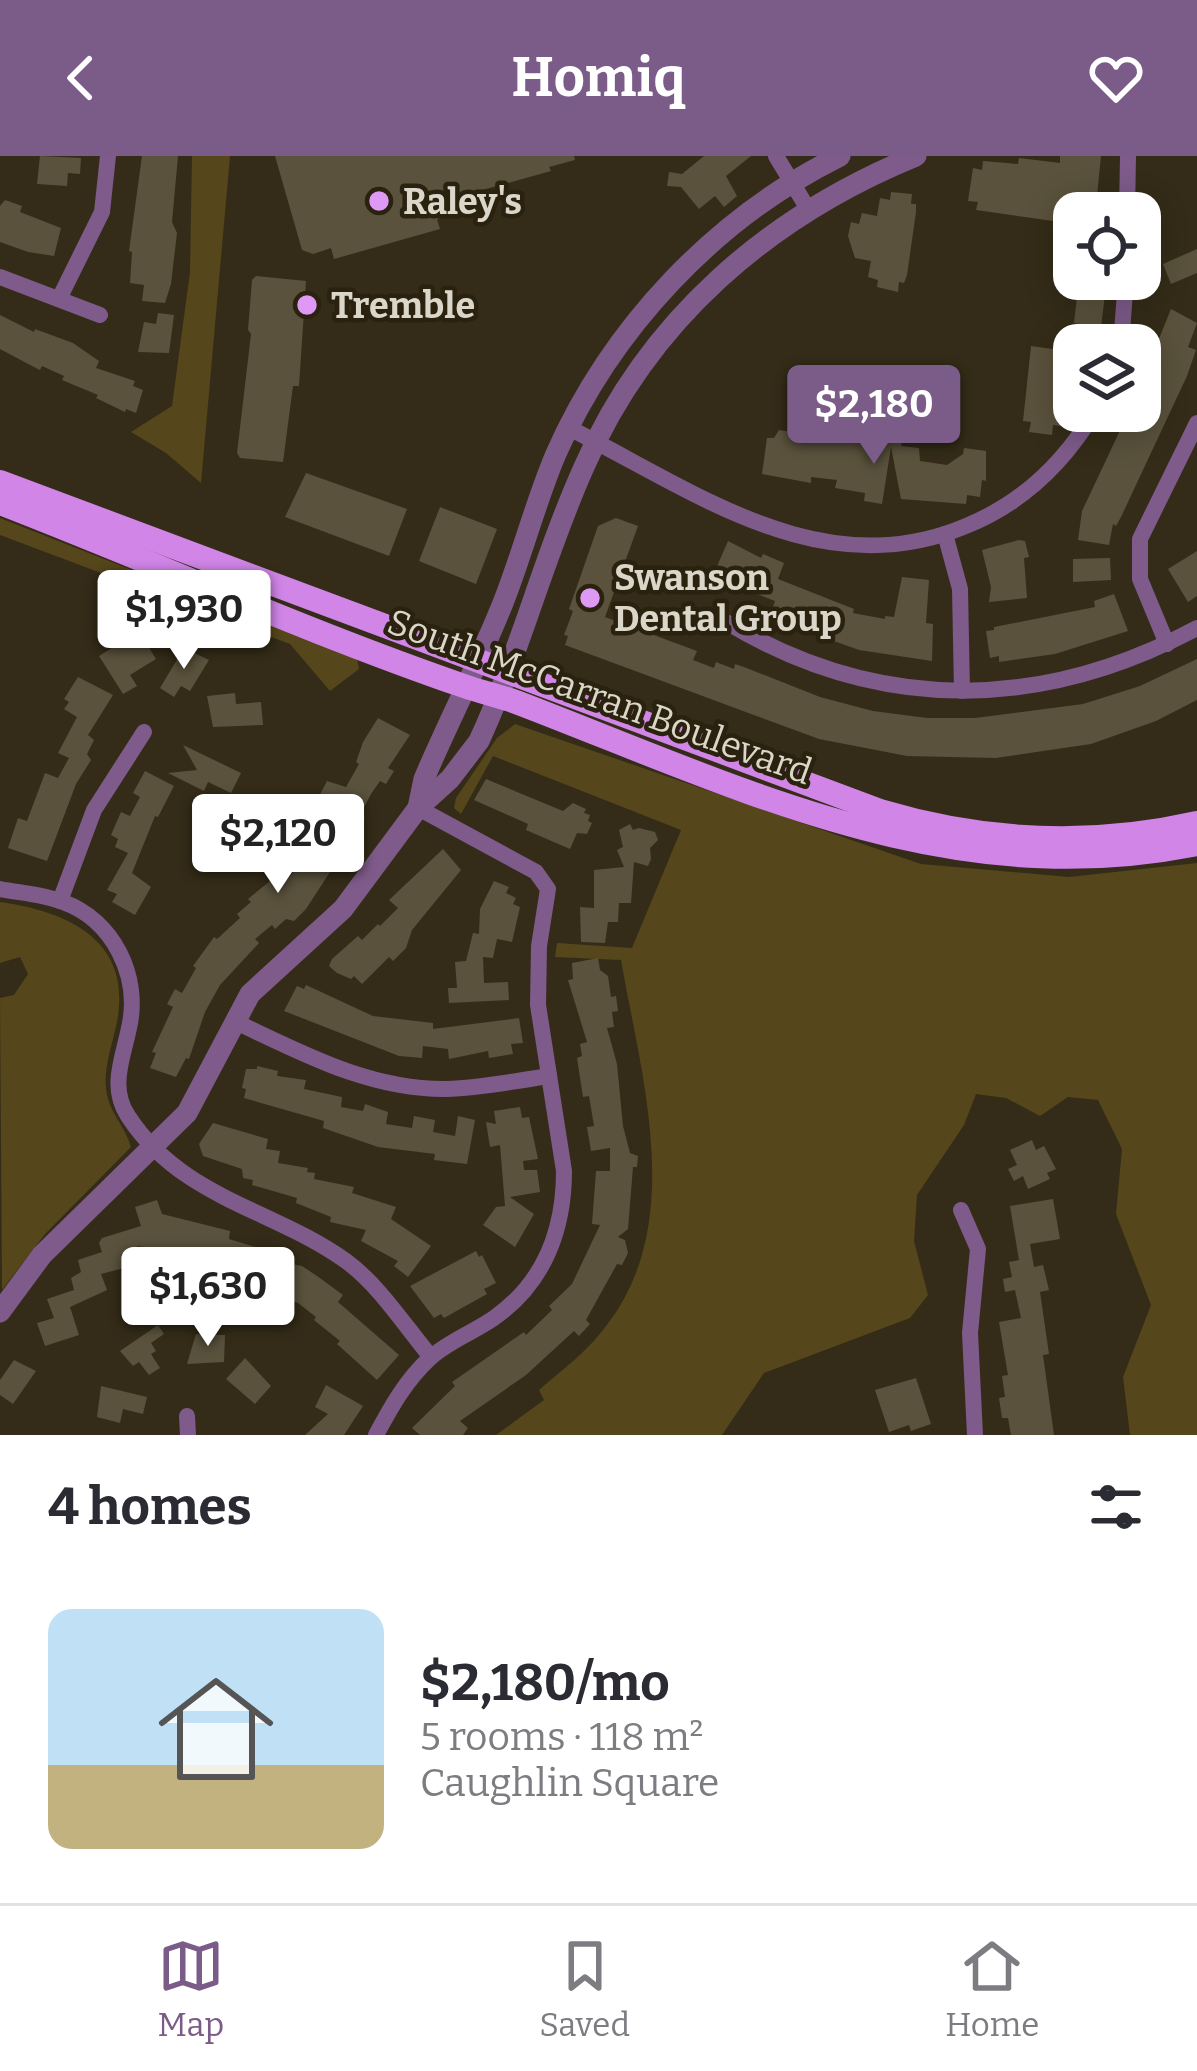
<!DOCTYPE html>
<html lang="en">
<head>
<meta charset="utf-8">
<style>
	:root { --surface:#fff; --page:#f7f7f7; --text:#2b2b33; --muted:#7c7c81; --line:#e1e1e2; --accent:#7b5c89 }
	body { margin:0; font-family:Bitter,serif; background:var(--page); color:var(--text); height:100vh; display:flex; flex-direction:column; font-size:45px; white-space:nowrap }
	* { box-sizing:border-box; margin:0 }
	p { font-size:39px; color:var(--muted) }
	.icon { flex:none; width:66px; height:66px; fill:none; stroke:currentColor; stroke-width:2; stroke-linecap:round; stroke-linejoin:round }
	.map { position:relative; height:1279px; overflow:hidden }
	.side { display:flex; flex-direction:column; background:var(--surface); flex:1 }
	.side>* { flex:none }
	.tools { position:absolute; left:1053px; top:36px; display:grid; gap:24px }
	.tools a { display:grid; place-items:center; width:108px; height:108px; border-radius:24px; background:var(--surface); box-shadow:0 6px 30px #0003; font-size:60px }
	.price { position:absolute; translate:-50% -102px; padding:0 27px; border-radius:12px; background:#fff; color:#222; font-size:39px; line-height:78px; filter:drop-shadow(0 3px 6px #0008) }
	.price::after { content:''; position:absolute; left:50%; top:72px; width:36px; height:27px; margin-left:-18px; background:inherit; clip-path:polygon(0 0,100% 0,50% 100%) }
	.price.selected { background:var(--accent); color:#fff }
	ul { padding:0; list-style:none }
	li { display:flex; align-items:center; gap:36px; height:300px; padding:0 48px }
	li span { display:grid; place-items:center; flex:none; width:336px; height:240px; border-radius:24px; color:#555 }
	li>.icon { margin-inline-start:auto }
	span .icon { width:144px; height:144px; fill:#fffc; stroke-width:1 }
	li b { font-size:51px }
	h2 { display:flex; justify-content:space-between; align-items:center; height:144px; padding:0 48px; font-size:51px }
	header { display:flex; justify-content:space-between; align-items:center; height:156px; padding:0 48px; background:var(--accent); color:#fff; font-size:54px; font-weight:700 }
	.menu { display:flex; justify-content:space-around; align-items:center; height:168px; border-top:3px solid var(--line); background:var(--surface); font-size:33px; color:var(--muted) }
	.menu a { display:grid; justify-items:center; gap:6px }
	.menu .selected { color:var(--accent) }
	.map>svg:first-child { display:block }
	.green { fill:#55461b }
	.building { fill:#5a523c }
	.lines { fill:none; stroke-linecap:round; stroke-linejoin:round }
	.minor { stroke:#7e5b8a; stroke-width:16 }
	.tertiary { stroke:#7e5b8a; stroke-width:21 }
	.primary { stroke:#d085e7; stroke-width:24 }
	.poi-dot { fill:#dd99f3; stroke:#2a220e; stroke-width:4.5 }
	.labels { text-anchor:middle; stroke-width:9; stroke-linejoin:round; paint-order:stroke }
	.poi-label { font-size:36px; font-weight:bold; fill:#dbd6ca; stroke:#2a220e; text-anchor:start }
	.street-label { font-size:36px; fill:#dbd6ca; stroke:#2a220e }
</style>
</head>
<body>
<header><svg class="icon" aria-label="back" viewBox="0 0 24 24"><path d="M15 5l-7 7 7 7"/></svg>Homiq<svg class="icon" aria-label="heart" viewBox="0 0 24 24"><path d="M12 20l-8-8c-3-5 5-10 8-4 3-6 11-1 8 4z"/></svg></header>
<div class="map">
<svg width="1197" height="1279" viewBox="0 0 1197 1279">
	<rect width="100%" height="100%" fill="#342c18"/>
	<g class="green">
		<polygon points="192,0 230,0 201,327 166,297 131,276 172,250 190,116"/>
		<polygon points="0,362 357,503 359,513 330,535 290,488 0,379"/>
		<path d="M515,568L921,708L1069,721L1197,707V1279H1130L1123,1221L1151,1149L1116,1058L1122,993L1098,944L1068,941L1040,960L1006,942L976,938L964,969L917,1039L914,1085L928,1139L910,1162L764,1217L722,1279H496L544,1244L539,1234C562,1214 588,1195 606,1170C687,1067 641,920 621,804L555,801L557,787L632,792L681,674L493,600L461,658L454,652L456,642L497,582Z"/>
		<path d="M0,746C58,754 124,778 119,849C118,877 103,905 106,932C108,956 125,969 131,991L45,1078L2,1134L0,842L14,839L28,818L20,801L0,807Z"/>
	</g>
	<g class="building">
		<polygon points="40,0 81,2 80,18 68,17 67,30 37,28"/>
		<polygon points="142,0 178,0 172,66 177,77 171,128 165,147 142,145 144,129 130,127 132,96 129,95"/>
		<polygon points="275,0 574,0 575,4 549,11 551,15 468,38 472,53 437,63 440,73 334,103 331,92 313,98 302,94"/>
		<polygon points="704,0 751,0 726,20 737,40 724,51 715,40 699,53 681,31 667,30 669,16 682,18"/>
		<polygon points="1060,0 1101,0 1097,40 1104,41 1102,57 1074,57 1074,68 976,54 978,46 968,45 973,12 982,14 983,5 1018,8 1019,2 1060,7"/>
		<polygon points="891,36 912,38 911,48 916,48 916,56 907,119 904,127 899,126 898,136 877,131 878,124 868,121 871,105 855,102 848,80 851,66 859,68 862,57 877,60 880,42 890,44"/>
		<polygon points="5,44 22,50 20,56 61,72 54,100 28,96 0,86 0,50"/>
		<polygon points="1197,93 1197,117 1171,128 1163,108"/>
		<polygon points="256,120 306,125 299,230 293,230 283,306 240,302 237,297 251,178 248,174 252,124"/>
		<polygon points="1079,123 1107,123 1101,171 1074,167"/>
		<polygon points="1171,153 1197,167 1188,191 1196,194 1187,220 1121,361 1116,370 1113,368 1109,389 1078,384 1082,355 1124,266 1129,258 1140,264 1140,241 1146,229 1141,227"/>
		<polygon points="158,157 174,159 169,197 138,196 144,166 156,168"/>
		<polygon points="0,159 34,176 35,173 73,187 99,205 96,212 135,225 133,230 143,234 136,257 126,253 125,256 96,242 98,239 62,224 64,220 42,210 40,214 32,210 0,193"/>
		<polygon points="1031,190 1074,196 1074,236 1066,235 1061,270 1053,269 1052,279 1029,276 1031,266 1023,265"/>
		<polygon points="779,274 842,284 862,284 862,280 888,282 902,286 901,290 919,292 920,305 947,309 963,298 964,292 986,295 986,325 982,324 980,341 967,339 966,348 901,343 891,291 882,348 864,345 865,337 835,332 837,324 811,321 811,327 762,318 767,282 774,282"/>
		<polygon points="306,317 407,353 389,400 285,361"/>
		<polygon points="440,351 497,373 476,428 419,405"/>
		<polygon points="616,362 638,370 605,461 697,495 693,504 714,512 716,506 734,513 735,508 744,511 820,541 873,555 927,562 975,562 1083,548 1140,530 1197,503 1197,544 1156,565 1091,588 996,602 907,600 819,583 565,489 568,480 564,479 573,455 569,453 598,370"/>
		<polygon points="1019,384 1025,385 1029,401 1024,402 1027,442 989,446 991,431 982,394"/>
		<polygon points="728,385 761,402 763,398 784,407 778,423 854,453 853,457 885,463 885,460 894,461 902,421 929,424 926,467 933,468 932,505 859,494 769,462 775,445 757,438 760,429 715,415"/>
		<polygon points="1197,395 1197,440 1188,446 1168,413"/>
		<polygon points="1110,402 1111,424 1073,426 1073,403"/>
		<polygon points="1114,438 1128,475 1055,498 999,506 999,500 990,502 986,475 994,474 994,471 1095,451 1094,445"/>
		<polygon points="139,475 156,503 130,519 137,530 123,538 99,500"/>
		<polygon points="184,492 209,504 190,535 181,530 174,541 160,532"/>
		<polygon points="78,521 113,539 88,579 94,584 87,598 91,604 76,628 47,705 8,692 18,662 27,665 45,617 58,622 69,602 58,597 77,561 64,553 69,546 64,543"/>
		<polygon points="235,537 236,548 261,546 263,569 213,571 207,540"/>
		<polygon points="378,562 410,579 388,612 394,615 386,628 380,625 371,638 360,659 365,661 349,692 344,698 336,694 325,712 330,716 306,753 294,765 286,763 275,773 272,769 255,783 259,787 220,829 205,856 189,903 186,902 176,921 150,912 156,897 152,896 173,851 167,848 175,833 182,837 196,812 193,810 214,781 217,783 240,762 237,758 251,746 248,743 270,725 279,734 309,696 307,688 314,684 327,660 314,650 327,625 346,631 359,608 356,606 363,586"/>
		<polygon points="183,589 241,617 231,637 208,626 204,635 168,617 197,614"/>
		<polygon points="145,615 174,630 158,661 155,660 132,717 151,731 135,759 112,746 117,738 107,734 128,697 115,691 118,683 111,679 121,656 130,660 140,641 133,637"/>
		<polygon points="486,623 563,655 573,647 586,653 584,657 590,659 588,665 592,667 587,678 577,677 570,693 526,674 528,668 474,644"/>
		<polygon points="630,668 633,674 639,672 655,676 658,684 650,692 651,703 648,710 634,706 631,747 619,747 618,766 608,766 605,787 581,786 580,751 594,752 594,714 624,711 617,694 623,691 619,674"/>
		<polygon points="443,693 461,714 412,774 406,792 393,805 389,801 362,828 354,820 351,823 337,817 329,810 332,803 358,780 362,784 378,768 380,770 398,752 389,744"/>
		<polygon points="494,725 509,731 506,737 516,742 513,748 520,751 512,786 497,783 493,802 483,801 484,827 508,826 509,844 449,847 448,832 457,832 455,806 466,805 473,777 479,778 480,753"/>
		<polygon points="598,802 600,814 608,820 611,841 616,840 618,855 612,856 614,871 607,872 617,908 623,970 630,997 638,1000 637,1011 633,1011 628,1073 618,1081 625,1084 628,1097 622,1109 617,1108 586,1164 590,1168 579,1180 574,1175 526,1219 460,1265 468,1272 463,1279 420,1279 412,1272 455,1230 452,1226 524,1176 526,1179 552,1154 549,1150 572,1128 600,1069 592,1068 596,1015 610,1015 610,992 591,995 587,971 594,970 589,940 583,941 577,902 582,900 580,888 587,886 568,824 573,823 572,807"/>
		<polygon points="306,829 373,860 433,867 433,873 519,862 523,887 511,888 513,898 489,902 488,895 449,903 448,893 423,890 422,902 399,900 284,855 297,830 304,833"/>
		<polygon points="257,910 278,915 277,920 306,924 304,933 342,941 341,951 363,955 365,948 388,956 386,968 412,972 414,960 435,964 433,976 455,980 458,960 475,964 467,1008 434,1004 435,998 378,991 323,972 324,965 244,942 246,933 242,932 246,913 257,913"/>
		<polygon points="520,951 522,962 529,961 538,1003 523,1005 524,1014 537,1014 540,1036 510,1041 534,1058 515,1091 483,1069 496,1051 505,1050 500,989 490,991 486,966 496,968 494,955"/>
		<polygon points="213,967 268,983 266,993 280,995 278,1007 308,1012 307,1016 315,1017 314,1023 354,1031 352,1037 396,1051 391,1063 431,1090 408,1121 394,1110 398,1105 361,1085 366,1074 330,1066 331,1061 296,1047 297,1042 252,1029 253,1024 243,1022 242,1013 203,1000 199,988"/>
		<polygon points="1032,984 1036,994 1044,990 1056,1013 1047,1017 1050,1023 1028,1033 1023,1020 1014,1025 1008,1013 1017,1009 1010,994"/>
		<polygon points="1053,1043 1060,1083 1030,1088 1034,1111 1043,1109 1049,1134 1040,1136 1049,1198 1043,1199 1054,1279 1011,1279 1008,1262 1002,1262 999,1242 1005,1241 1002,1220 1008,1219 999,1166 1021,1162 1015,1134 1005,1136 1003,1123 1012,1121 1009,1106 1019,1104 1010,1050"/>
		<polygon points="157,1044 162,1058 230,1075 229,1083 265,1094 263,1102 302,1110 317,1120 343,1139 338,1146 399,1199 377,1224 337,1188 340,1185 314,1164 316,1161 298,1147 263,1134 264,1124 207,1110 208,1106 189,1102 190,1099 137,1090 143,1107 101,1118 107,1134 70,1151 79,1179 45,1190 37,1167 54,1162 47,1143 74,1134 71,1122 81,1116 78,1104 102,1096 99,1087 102,1082 141,1070 135,1051"/>
		<polygon points="476,1095 479,1101 482,1099 496,1127 484,1133 487,1138 444,1162 441,1158 434,1162 410,1130"/>
		<polygon points="158,1169 164,1178 151,1187 156,1195 151,1198 160,1212 149,1219 139,1206 133,1210 120,1195"/>
		<polygon points="196,1178 225,1179 224,1206 187,1208"/>
		<polygon points="245,1202 271,1230 255,1248 226,1223"/>
		<polygon points="14,1204 36,1215 13,1248 0,1239 0,1224"/>
		<polygon points="916,1222 931,1268 911,1275 909,1269 889,1276 875,1234"/>
		<polygon points="326,1229 363,1250 344,1279 305,1279 328,1258 315,1251"/>
		<polygon points="101,1230 147,1241 143,1258 123,1253 120,1267 97,1261"/>
	</g>
	<g class="lines">
		<g class="minor">
			<polyline points="776,0 808,53"/>
			<polyline points="1127,57 1128,0"/>
			<polyline points="0,121 100,159"/>
			<polyline points="59,143 102,56 108,0"/>
			<polyline points="1121,189 1126,123"/>
			<path d="M569,272C695,335 821,431 966,370C1023,347 1064,307 1095,255"/>
			<polyline points="945,378 960,433 962,535"/>
			<path d="M726,466C879,558 1042,555 1197,472"/>
			<polyline points="1167,488 1140,423 1140,383 1197,267"/>
			<path d="M0,733C21,737 43,738 63,746C113,764 141,820 129,872C123,902 109,931 128,960C182,1043 272,1052 346,1105C379,1129 405,1170 431,1201"/>
			<polyline points="60,745 94,654 144,576"/>
			<path d="M236,866C304,898 370,934 447,933C481,932 515,925 549,920"/>
			<polyline points="961,1054 978,1093 970,1177 975,1279"/>
			<polyline points="187,1260 188,1279"/>
			<path d="M376,1279C391,1251 406,1224 430,1202C449,1185 474,1176 494,1162C544,1127 564,1074 564,1015L538,849L539,790L548,733L536,716L418,652"/>
		</g>
		<g class="tertiary">
			<path d="M418,652L424,623C449,564 479,507 503,447C522,399 535,348 555,300C611,172 715,62 840,0"/>
			<path d="M0,1156L42,1099L187,957L250,838L343,753L418,652L450,623L479,585C520,496 544,400 584,311C648,164 769,60 916,0"/>
		</g>
		<g class="primary">
			<path d="M0,326L880,655C984,686 1091,691 1197,667"/>
			<path d="M0,347C155,407 307,476 464,530C481,536 499,540 516,546C741,632 949,738 1197,688"/>
		</g>
	</g>
	<g class="poi-dot">
		<circle cx="379" cy="45" r="12"/>
		<circle cx="307" cy="149" r="12"/>
		<circle cx="590" cy="442" r="12"/>
	</g>
	<g class="labels">
		<g class="poi-label">
			<text x="403" y="58">Raley's</text>
			<text x="331" y="162">Tremble</text>
			<text x="614" y="434">Swanson<tspan x="614" dy="41">Dental Group</tspan></text>
		</g>
		<g class="street-label">
			<text transform="translate(600 540) rotate(20)" y="13">South McCarran Boulevard</text>
		</g>
	</g>
</svg>
<div class="tools">
<a><svg class="icon" aria-label="locate" viewBox="0 0 24 24"><circle cx="12" cy="12" r="6"/><path d="M12 2v4M12 18v4M2 12h4M18 12h4"/></svg></a>
<a><svg class="icon" aria-label="layers" viewBox="0 0 24 24"><path d="M12 4l9 5-9 5-9-5zM3 14l9 5 9-5"/></svg></a>
</div>
<b class="price selected" style="left:874px;top:311px">$2,180</b>
<b class="price" style="left:184px;top:516px">$1,930</b>
<b class="price" style="left:278px;top:740px">$2,120</b>
<b class="price" style="left:208px;top:1193px">$1,630</b>
</div>
<section class="side">
<h2>4 homes<svg class="icon" aria-label="filters" viewBox="0 0 24 24"><path d="M4 7h16M4 17h16"/><circle cx="9" cy="7" r="2"/><circle cx="15" cy="17" r="2"/></svg></h2>
<ul>
<li><span style="background:linear-gradient(#bfe0f5 65%,#c2b280 0)"><svg class="icon" aria-label="home" viewBox="0 0 24 24"><path d="M3 11l9-7 9 7M6 9v11h12V9"/></svg></span><div><b>$2,180/mo</b><p>5 rooms · 118 m²</p><p>Caughlin Square</p></div></li>
</ul>
</section>
<nav class="menu">
<a class="selected"><svg class="icon" aria-label="map" viewBox="0 0 24 24"><path d="M3 6l6-2 6 2 6-2v14l-6 2-6-2-6 2zM9 4v14M15 6v14"/></svg>Map</a>
<a><svg class="icon" aria-label="saved" viewBox="0 0 24 24"><path d="M7 4h10v16l-5-4-5 4z"/></svg>Saved</a>
<a><svg class="icon" aria-label="home" viewBox="0 0 24 24"><path d="M3 11l9-7 9 7M6 9v11h12V9"/></svg>Home</a>
</nav>
</body>
</html>
